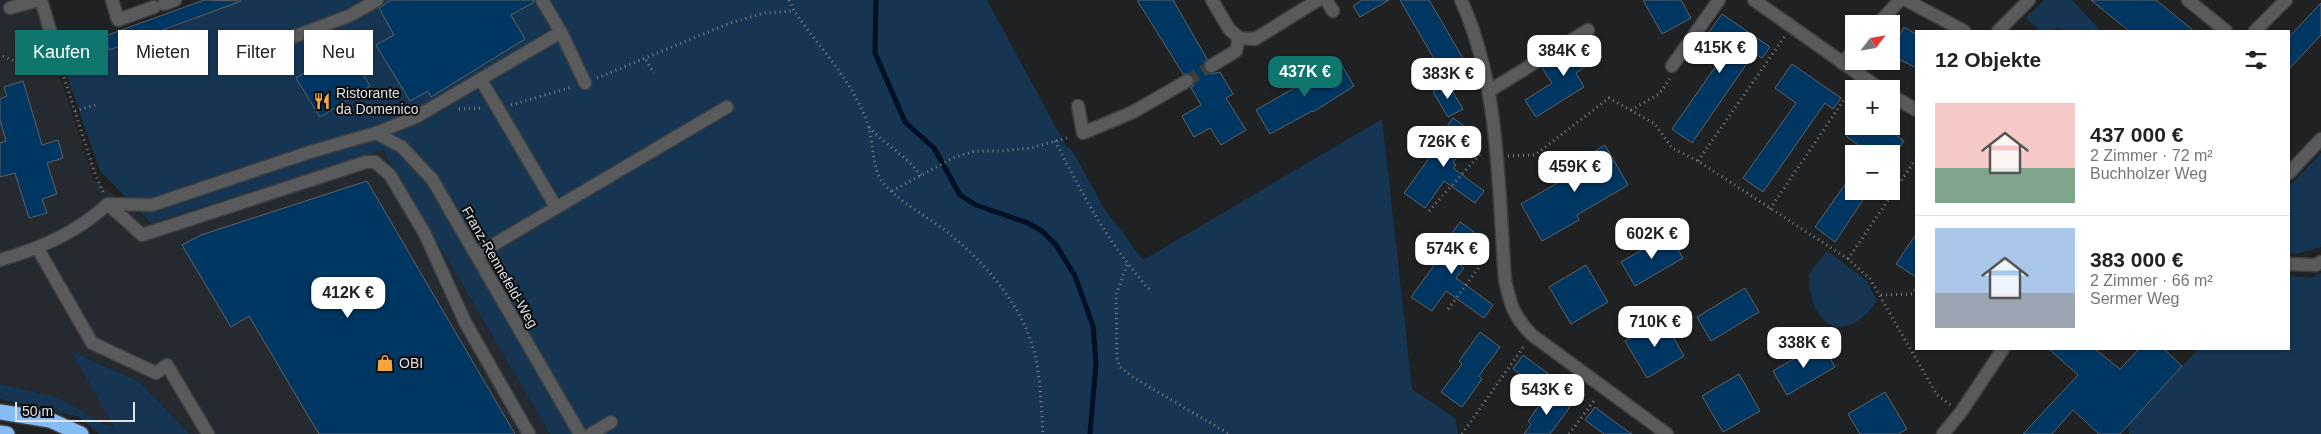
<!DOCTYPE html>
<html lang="de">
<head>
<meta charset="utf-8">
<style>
	:root { --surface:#fff; --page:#f2f2f2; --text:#222; --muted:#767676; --line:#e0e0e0; --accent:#0f766e }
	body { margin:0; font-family:Helvetica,sans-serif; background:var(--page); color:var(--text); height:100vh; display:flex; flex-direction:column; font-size:19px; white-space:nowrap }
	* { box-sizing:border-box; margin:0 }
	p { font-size:16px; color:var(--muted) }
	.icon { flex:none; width:28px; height:28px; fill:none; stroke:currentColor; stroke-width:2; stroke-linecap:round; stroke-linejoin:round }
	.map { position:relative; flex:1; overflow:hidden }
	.details { position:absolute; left:1915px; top:30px; width:375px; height:320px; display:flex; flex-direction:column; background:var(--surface); border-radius:0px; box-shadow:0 1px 4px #0004 }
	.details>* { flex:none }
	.guide { position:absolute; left:15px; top:30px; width:475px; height:45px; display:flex; gap:10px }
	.needle { width:32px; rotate:59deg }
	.fabs { position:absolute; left:1845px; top:15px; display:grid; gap:10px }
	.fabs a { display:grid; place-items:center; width:55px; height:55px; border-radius:0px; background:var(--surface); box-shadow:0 1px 4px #0004; font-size:25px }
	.scale { position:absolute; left:15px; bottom:12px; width:120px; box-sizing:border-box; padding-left:5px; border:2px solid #e0e1e2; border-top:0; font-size:14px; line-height:18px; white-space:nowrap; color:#e0e1e2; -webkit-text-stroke:4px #090a0b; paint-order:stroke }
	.price { position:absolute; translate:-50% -42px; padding:0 11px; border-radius:10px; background:#fff; color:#222; font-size:16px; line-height:32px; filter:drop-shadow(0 1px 2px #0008) }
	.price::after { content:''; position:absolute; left:50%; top:30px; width:15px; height:11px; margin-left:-8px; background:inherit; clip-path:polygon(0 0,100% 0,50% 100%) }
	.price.active { background:var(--accent); color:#fff }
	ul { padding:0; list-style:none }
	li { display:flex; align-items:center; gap:15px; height:125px; padding:0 20px }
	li+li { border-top:1px solid var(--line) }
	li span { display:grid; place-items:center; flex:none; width:140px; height:100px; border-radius:0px; color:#555 }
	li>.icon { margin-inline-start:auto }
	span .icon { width:60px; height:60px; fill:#fffc; stroke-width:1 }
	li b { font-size:21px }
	h2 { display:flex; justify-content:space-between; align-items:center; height:60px; padding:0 20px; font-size:21px }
	.chip { padding:0 18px; border-radius:0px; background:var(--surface); box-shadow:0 1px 4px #0004; font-size:18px; line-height:45px }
	.chip.active { background:var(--accent); color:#fff }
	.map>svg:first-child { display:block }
	.built { fill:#242a30 }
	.green { fill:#153553 }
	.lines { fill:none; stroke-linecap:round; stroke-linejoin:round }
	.stream { stroke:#000f25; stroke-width:5 }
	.building { fill:#003662; stroke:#606264 }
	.minor-tunnel { stroke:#3c3e40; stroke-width:12; stroke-dasharray:12 6; stroke-linecap:butt }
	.minor-casing { stroke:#3d3e3f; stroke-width:15 }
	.highway-casing { stroke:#3d3e3f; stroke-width:18 }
	.path { stroke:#7d7f80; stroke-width:3; stroke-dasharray:1 4; stroke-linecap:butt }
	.minor { stroke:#585a5c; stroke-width:12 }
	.highway { stroke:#85bcf4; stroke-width:15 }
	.labels { text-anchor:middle; stroke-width:4; stroke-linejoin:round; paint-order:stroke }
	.poi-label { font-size:14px; fill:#e0e1e2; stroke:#090a0b; text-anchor:start }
	.street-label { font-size:14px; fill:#e0e1e2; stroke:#090a0b }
</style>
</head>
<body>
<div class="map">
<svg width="2321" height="434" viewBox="0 0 2321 434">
	<rect width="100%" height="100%" fill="#1f2123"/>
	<polygon class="built" points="0,0 34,0 94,180 151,223 383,150 550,434 189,434 140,382 72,351 115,426 106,425 58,397 0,384"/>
	<g class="green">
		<polygon points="242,0 987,0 1066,146 1072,150 1104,208 1143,260 1382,119 1412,389 1455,418 1458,434 550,434 383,150 151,223 100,171 63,64 165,31"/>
		<polygon points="2044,0 2072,0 2101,31 2062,31 2058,27 2052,31 2040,31 2026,18"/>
		<polygon points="2321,153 2321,247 2301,253 2289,254 2289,187"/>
		<path d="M1827,251L1867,281L1877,301C1844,348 1808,326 1809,274Z"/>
		<polygon points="2321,273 2321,434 2129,434 2128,425 2198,349 2289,349 2289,276 2311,278"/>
		<polygon points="71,351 140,382 189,434 99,434 79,417 0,399 0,384 58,397 106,425 114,426"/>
	</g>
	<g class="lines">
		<polyline class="stream" points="876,0 875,53 905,122 934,148 960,195 976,205 1028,223 1042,231 1056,245 1075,276 1093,326 1096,363 1090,434"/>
	</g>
	<g class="building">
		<polygon points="204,0 241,1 109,50 105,36"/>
		<polygon points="391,0 534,0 534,2 511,15 525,39 431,97 428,91 410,101 376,45 394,35 379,8"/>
		<polygon points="1137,0 1173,0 1207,59 1204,63 1204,70 1211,74 1220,72 1233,94 1226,98 1246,130 1221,145 1210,128 1194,137 1182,116 1201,105 1191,88 1194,85 1194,77 1191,74 1183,74"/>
		<polygon points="1362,0 1389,0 1360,17 1353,6"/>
		<polygon points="1400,0 1429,0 1464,60 1454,66 1460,76 1448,83"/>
		<polygon points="1643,0 1681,0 1691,18 1662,34"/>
		<polygon points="2091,0 2156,0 2194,31 2129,31"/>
		<polygon points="2321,3 2321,35 2289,69 2289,37"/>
		<polygon points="1722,14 1770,47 1762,58 1754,53 1692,143 1672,129 1725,53 1704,39"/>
		<polygon points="1904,27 1916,34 1916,68 1891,55 1891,51"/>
		<polygon points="1590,38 1602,57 1576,73 1584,87 1536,117 1525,100 1552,83 1542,68"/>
		<polygon points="346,47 370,86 320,117 296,78"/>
		<polygon points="1340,62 1354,86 1313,112 1312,111 1270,134 1256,110"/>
		<polygon points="1792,64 1841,98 1833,109 1825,103 1763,192 1743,178 1796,103 1775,88"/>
		<polygon points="23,81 42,145 58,140 63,158 47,163 57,194 42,199 47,213 29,218 15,173 0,177 0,143 6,141 0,120 0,99 7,96 4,87"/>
		<polygon points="1448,84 1463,109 1448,117 1433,92"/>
		<polygon points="1453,118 1474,133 1453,163 1456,165 1453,168 1484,191 1475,203 1444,181 1425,208 1404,193 1435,150 1432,148"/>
		<polygon points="1854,126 1883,126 1904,141 1895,154 1871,154 1847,137"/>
		<polygon points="1605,145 1628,185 1577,215 1579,220 1542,241 1521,204 1566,178 1562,172"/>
		<polygon points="1854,172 1854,191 1869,191 1835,242 1815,227"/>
		<polygon points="367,181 515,434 319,434 249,316 231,327 182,245 201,235"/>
		<polygon points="1460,222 1481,237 1460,265 1464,268 1456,278 1493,305 1484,318 1446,291 1432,311 1411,297 1443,253 1440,250"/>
		<polygon points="1669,234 1683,258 1635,286 1621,262"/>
		<polygon points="1916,234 1916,277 1896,264"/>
		<polygon points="1586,265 1608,302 1571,324 1549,287"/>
		<polygon points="1745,288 1759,312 1711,341 1697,317"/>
		<polygon points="1663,319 1684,356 1647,378 1625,341"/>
		<polygon points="1480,332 1500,347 1479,376 1482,379 1462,407 1441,392 1462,364 1459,361"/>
		<polygon points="1821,343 1835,367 1787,395 1773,371"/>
		<polygon points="2049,349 2095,349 2120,369 2139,349 2164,349 2182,366 2120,434 2099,434 2073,410 2052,434 2023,434 2078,375"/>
		<polygon points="1523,355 1554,378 1544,391 1513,369"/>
		<polygon points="1739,374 1760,411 1723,432 1702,396"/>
		<polygon points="1549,392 1570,407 1550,434 1524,434 1531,424 1528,421"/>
		<polygon points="1885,392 1907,429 1898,434 1860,434 1848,414"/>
		<polygon points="1595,407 1612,420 1632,434 1604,434 1585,420"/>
	</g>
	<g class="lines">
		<polyline class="minor-tunnel" points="1187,81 1211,66"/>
		<g class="minor-casing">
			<g id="minor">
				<polyline points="41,0 58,57"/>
				<polyline points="112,0 118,20 154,7"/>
				<polyline points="542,0 561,32 585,83"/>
				<polyline points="1212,0 1229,29 1239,38"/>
				<polyline points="1326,0 1333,11"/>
				<path d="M1461,0C1500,85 1498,188 1505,280C1510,304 1514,317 1532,335L1667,434"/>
				<polyline points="1754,0 1880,89"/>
				<polyline points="1906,0 1964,31"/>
				<polyline points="2188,0 2226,31"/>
				<polyline points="164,4 175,0"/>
				<polyline points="10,8 39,0"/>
				<polyline points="1878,24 1900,0"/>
				<polyline points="1998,31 2029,0"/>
				<polyline points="2255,31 2286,0"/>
				<polyline points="1239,38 1255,39 1318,0"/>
				<polyline points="249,54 351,15 377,0"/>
				<polyline points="1842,63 1854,50"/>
				<polyline points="1211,66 1236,51 1239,38"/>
				<polyline points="1672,66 1719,0"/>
				<polyline points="481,80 556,207"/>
				<polyline points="1489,91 1588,30"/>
				<polyline points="1891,95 1916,110"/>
				<polyline points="1078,106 1083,133 1133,112 1187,81"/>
				<polyline points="376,133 402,147 432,179 580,434"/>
				<polyline points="2289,173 2321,139"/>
				<polyline points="108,204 142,235 366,162 375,162 390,175 425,234 465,322 529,434"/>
				<polyline points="38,249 92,343 156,373 167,365 208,434"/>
				<polyline points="476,255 727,107"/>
				<path d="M0,260C41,248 76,233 108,204L152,205L310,152L376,133L416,117L561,32"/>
				<polyline points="2289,264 2316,265 2321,262"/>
				<polyline points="591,434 611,422"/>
				<polyline points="1943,434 1961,412 2003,349"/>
			</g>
		</g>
		<g class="highway-casing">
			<g id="highway">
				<polyline points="0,412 50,420 81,434"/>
				<polyline points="0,433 7,434"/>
			</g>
		</g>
		<g class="path">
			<path d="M789,0L794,11C819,47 854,83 868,125C874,143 871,163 881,180C894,200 933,219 952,236C987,265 1022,306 1034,351C1041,377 1041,407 1043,434"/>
			<polyline points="3,56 21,64 44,58"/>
			<polyline points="646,60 654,73"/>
			<polyline points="61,68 94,171 103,192"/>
			<polyline points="597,78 730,23 764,13 794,11"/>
			<polyline points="511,105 572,87"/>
			<polyline points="459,109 483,108"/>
			<polyline points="1631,110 1659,94 1670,79"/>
			<polyline points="75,111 99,104"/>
			<path d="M869,127C885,145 907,156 921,176"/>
			<path d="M1055,141C1081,192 1110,247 1150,290"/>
			<polyline points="1508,156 1535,155 1609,98 1655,124 1672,148 1698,161 1848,259 1870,279 1937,395 1951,405"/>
			<polyline points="1698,161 1785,36"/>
			<polyline points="892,191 953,158 975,151 1001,151 1031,148 1070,137"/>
			<polyline points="1770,209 1854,85"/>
			<polyline points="1429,211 1482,152"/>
			<polyline points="1848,259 1916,159"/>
			<polyline points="1127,265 1116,295 1117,358 1120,367 1131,376 1229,434"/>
			<polyline points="1881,295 1912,294 1916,288"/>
			<polyline points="1448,309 1489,254"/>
			<polyline points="1462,434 1524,346"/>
			<polyline points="1569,434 1596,398"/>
		</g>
		<use href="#minor" class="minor"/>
		<use href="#highway" class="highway"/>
	</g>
	<defs>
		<g id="restaurant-bare" transform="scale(1.35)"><path d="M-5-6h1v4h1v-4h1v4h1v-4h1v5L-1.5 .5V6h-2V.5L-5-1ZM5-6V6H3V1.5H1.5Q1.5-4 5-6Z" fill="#f2a541" stroke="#090a0b" stroke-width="2.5" paint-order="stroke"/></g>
		<g id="shop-bare" transform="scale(1.35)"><path d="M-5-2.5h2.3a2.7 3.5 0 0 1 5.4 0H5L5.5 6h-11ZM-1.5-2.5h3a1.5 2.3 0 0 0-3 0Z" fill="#f2a541" stroke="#090a0b" stroke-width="2.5" paint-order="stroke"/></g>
	</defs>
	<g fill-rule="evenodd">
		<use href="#restaurant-bare" x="322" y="101"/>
		<use href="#shop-bare" x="385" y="363"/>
	</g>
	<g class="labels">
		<g class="poi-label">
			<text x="336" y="98">Ristorante<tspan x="336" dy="16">da Domenico</tspan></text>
			<text x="399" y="368">OBI</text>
		</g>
		<g class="street-label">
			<text transform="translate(500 267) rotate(60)" y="5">Franz-Rennefeld-Weg</text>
		</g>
	</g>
</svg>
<div class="fabs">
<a><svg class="needle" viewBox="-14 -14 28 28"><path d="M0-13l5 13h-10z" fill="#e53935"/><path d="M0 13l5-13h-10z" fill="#767676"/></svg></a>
<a>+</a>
<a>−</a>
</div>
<div class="scale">50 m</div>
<b class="price" style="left:1720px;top:74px">415K €</b>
<b class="price" style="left:1564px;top:77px">384K €</b>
<b class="price active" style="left:1305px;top:98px">437K €</b>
<b class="price" style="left:1448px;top:100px">383K €</b>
<b class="price" style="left:1444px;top:168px">726K €</b>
<b class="price" style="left:1575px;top:193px">459K €</b>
<b class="price" style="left:1652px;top:260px">602K €</b>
<b class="price" style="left:1452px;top:275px">574K €</b>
<b class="price" style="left:348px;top:319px">412K €</b>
<b class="price" style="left:1655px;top:348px">710K €</b>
<b class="price" style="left:1804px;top:369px">338K €</b>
<b class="price" style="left:1547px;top:416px">543K €</b>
<div class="guide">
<a class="chip active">Kaufen</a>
<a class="chip">Mieten</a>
<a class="chip">Filter</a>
<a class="chip">Neu</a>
</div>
<section class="details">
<h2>12 Objekte<svg class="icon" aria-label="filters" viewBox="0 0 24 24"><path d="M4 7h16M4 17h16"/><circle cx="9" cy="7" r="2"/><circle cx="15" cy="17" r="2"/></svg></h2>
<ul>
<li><span style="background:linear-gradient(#f6c9c9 65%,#7fa58c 0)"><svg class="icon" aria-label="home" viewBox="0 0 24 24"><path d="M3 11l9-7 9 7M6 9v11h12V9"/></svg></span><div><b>437 000 €</b><p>2 Zimmer · 72 m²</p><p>Buchholzer Weg</p></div></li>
<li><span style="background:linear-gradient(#a9c7e8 65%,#9aa5b1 0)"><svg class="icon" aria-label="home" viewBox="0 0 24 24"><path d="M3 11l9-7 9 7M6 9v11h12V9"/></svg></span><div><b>383 000 €</b><p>2 Zimmer · 66 m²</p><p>Sermer Weg</p></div></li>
</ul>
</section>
</div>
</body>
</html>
